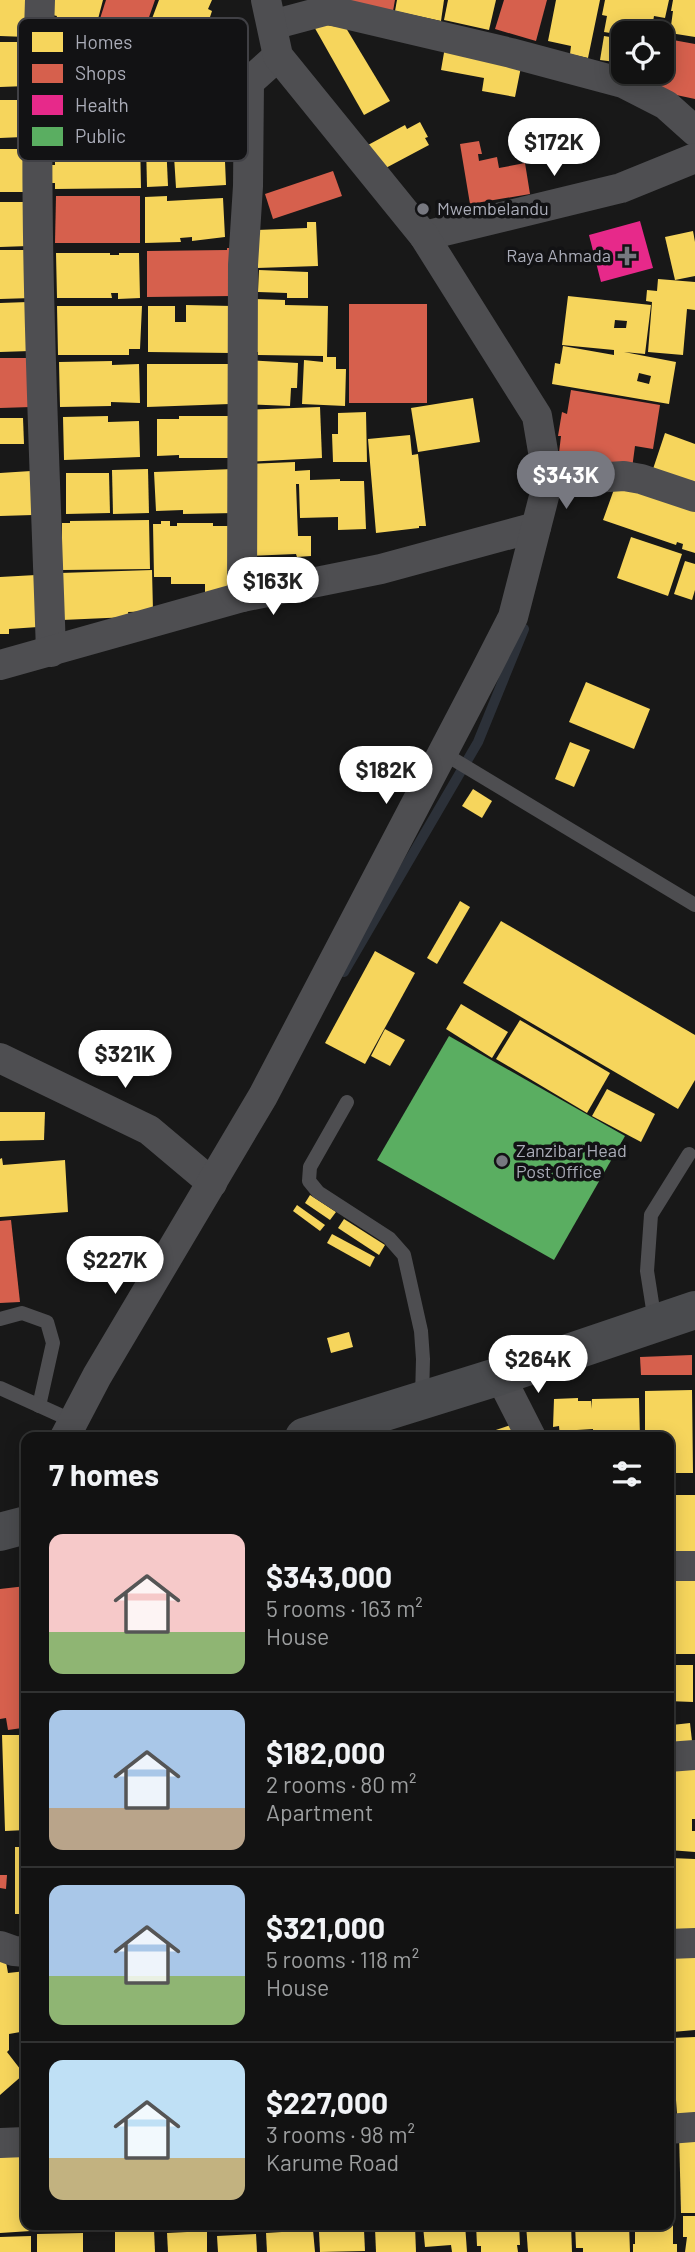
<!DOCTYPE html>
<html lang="en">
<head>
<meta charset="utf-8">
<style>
	:root { --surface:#121212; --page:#1b1b1b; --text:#f1f3f6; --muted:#9c9e9f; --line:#313232; --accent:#777880 }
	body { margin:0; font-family:Barlow,sans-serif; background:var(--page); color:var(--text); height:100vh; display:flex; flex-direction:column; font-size:26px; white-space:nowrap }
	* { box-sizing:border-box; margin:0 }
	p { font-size:23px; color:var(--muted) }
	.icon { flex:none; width:38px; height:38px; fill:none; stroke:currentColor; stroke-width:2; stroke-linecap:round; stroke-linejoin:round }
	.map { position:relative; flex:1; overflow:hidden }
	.sheet { position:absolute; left:21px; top:1432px; width:653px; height:798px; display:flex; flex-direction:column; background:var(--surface); border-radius:14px; box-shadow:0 4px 18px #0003,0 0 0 2px var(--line) }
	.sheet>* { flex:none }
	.buttons { position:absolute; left:611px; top:21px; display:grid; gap:14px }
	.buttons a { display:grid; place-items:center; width:63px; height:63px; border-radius:14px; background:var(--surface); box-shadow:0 4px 18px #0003,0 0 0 2px var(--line); font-size:35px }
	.price { position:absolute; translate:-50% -60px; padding:0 16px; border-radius:24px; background:#fff; color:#222; font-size:23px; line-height:46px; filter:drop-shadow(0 2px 4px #0008) }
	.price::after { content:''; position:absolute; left:50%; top:42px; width:21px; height:16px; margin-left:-10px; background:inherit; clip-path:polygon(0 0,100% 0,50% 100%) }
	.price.on { background:var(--accent); color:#fff }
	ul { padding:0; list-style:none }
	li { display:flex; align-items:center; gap:21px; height:175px; padding:0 28px }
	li+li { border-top:2px solid var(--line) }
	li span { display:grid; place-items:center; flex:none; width:196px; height:140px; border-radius:14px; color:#555 }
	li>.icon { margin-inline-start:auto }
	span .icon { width:84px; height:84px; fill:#fffc; stroke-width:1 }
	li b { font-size:30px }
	h2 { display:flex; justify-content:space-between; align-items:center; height:84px; padding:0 28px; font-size:30px }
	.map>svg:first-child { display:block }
	.homes { fill:#f6d55c; fill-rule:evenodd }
	.shops { fill:#d6604d }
	.health { fill:#e7298a }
	.public { fill:#5aae61 }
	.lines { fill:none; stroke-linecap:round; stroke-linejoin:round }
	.stream { stroke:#2c3139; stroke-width:10 }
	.lane { stroke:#4e4e51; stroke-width:14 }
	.street { stroke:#4e4e51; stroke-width:30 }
	.primary { stroke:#4a4b4e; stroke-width:38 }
	.poi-dot { fill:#777880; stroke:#121214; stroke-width:2.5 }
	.labels { text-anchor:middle; stroke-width:7; stroke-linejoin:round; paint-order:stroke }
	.poi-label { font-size:18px; fill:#aaacb8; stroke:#121214; text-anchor:start }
	.key { fill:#121214; stroke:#404045; stroke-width:2 }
	.key-label { font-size:19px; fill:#aaacb8 }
</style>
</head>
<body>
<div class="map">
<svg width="695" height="2252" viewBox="0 0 695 2252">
	<rect width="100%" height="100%" fill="#181818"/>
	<g class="homes">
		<polygon points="0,0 27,0 27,37 0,36"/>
		<path d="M49,0H103L98,19L93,18L88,38H108V47L139,46L137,84L55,82L56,42L50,40L57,16L48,14ZM58,32L86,40L56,39ZM67,43H86L85,53L68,54Z"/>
		<polygon points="159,0 212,0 208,9 212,11 207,26 201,24 186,65 141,48"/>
		<polygon points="397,0 444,0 441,21 395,11"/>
		<polygon points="448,0 496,0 489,30 444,20"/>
		<polygon points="556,0 600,0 588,58 570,54 571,46 548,41"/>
		<polygon points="605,0 669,0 665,18 654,16 651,33 623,33 623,35 604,32 607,16 602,15"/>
		<polygon points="673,0 695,0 695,37 670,33 673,11 671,11"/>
		<polygon points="312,23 346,28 390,101 364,115"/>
		<polygon points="604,36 622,39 623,63 600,60"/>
		<polygon points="0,42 27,42 27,86 0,87"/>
		<polygon points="445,47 522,62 515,97 482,91 484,78 441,70"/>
		<polygon points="639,72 654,72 651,84 638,82"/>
		<polygon points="227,86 228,131 181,133 181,140 224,138 226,185 176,188 173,140 169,140 168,132 175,132 173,101 165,102 166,140 160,140 159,134 144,134 142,89"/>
		<polygon points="0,100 22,100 23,137 0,138"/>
		<polygon points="420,122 428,137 425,138 429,145 382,170 368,145 405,125 407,129"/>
		<polygon points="140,140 141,188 55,189 55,183 51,183 50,165 55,165 55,142"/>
		<polygon points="166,142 168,186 147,187 146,143"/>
		<polygon points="0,149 26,149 27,192 0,192"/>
		<polygon points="167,196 167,201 223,198 225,237 192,241 192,237 180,238 181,242 145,243 145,197"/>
		<polygon points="0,202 28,202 29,246 0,247"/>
		<polygon points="307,222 316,222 318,266 257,268 257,230 307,228"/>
		<polygon points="693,231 695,242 695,276 675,280 665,237"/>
		<polygon points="0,250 29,250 32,298 0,299"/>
		<polygon points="56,253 110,253 110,255 119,255 119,253 139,253 140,298 118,299 118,293 111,293 112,298 57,298"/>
		<rect x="169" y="269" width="9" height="14"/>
		<polygon points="259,270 308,272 308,298 287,298 287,293 258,292"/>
		<polygon points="658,279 695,282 695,310 687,309 683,355 648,352 652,302 646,301 647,290 657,291"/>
		<path d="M568,296L651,305L645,354L624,352L676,362L669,404L552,384L555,363L560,364L563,346L614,355V350L562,345ZM615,320L627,321L626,328H614ZM639,373L651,376L649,384L637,381Z"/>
		<polygon points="250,299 285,300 285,305 328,306 327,357 336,357 336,369 346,369 345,406 302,404 304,360 323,362 323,356 258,355 258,352 249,352"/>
		<polygon points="28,302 30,351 0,352 0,303"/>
		<polygon points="186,305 232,306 232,353 148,352 148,306 175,306 175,322 186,322"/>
		<polygon points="57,306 142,306 140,349 129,349 129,355 58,355"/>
		<polygon points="246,360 298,363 297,388 291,388 290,406 244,404"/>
		<polygon points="112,361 112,365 139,364 140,403 111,402 111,406 60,407 59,362"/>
		<polygon points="147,364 230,364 230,404 147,407"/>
		<polygon points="473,398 480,442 418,452 411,408"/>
		<polygon points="320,407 322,458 246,462 243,410"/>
		<polygon points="366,412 367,462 333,462 332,434 338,434 338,413"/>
		<polygon points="108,416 108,422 139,421 140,457 64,460 63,417"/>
		<polygon points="179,416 233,416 233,458 179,458 179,455 157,456 157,419 179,419"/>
		<polygon points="0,418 23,418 24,444 0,444"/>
		<polygon points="665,433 695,444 695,492 651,475"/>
		<polygon points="410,435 412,455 418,454 426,526 419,526 419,528 376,533 368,439"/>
		<polygon points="295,462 295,471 310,470 310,480 340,479 340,481 364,481 366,529 338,530 338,517 300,518 299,484 296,484 298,536 311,536 311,556 297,557 296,554 250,556 247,464"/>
		<polygon points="148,469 149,513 113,514 112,470"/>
		<polygon points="234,469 235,513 183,514 183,510 156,511 154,472"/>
		<polygon points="31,471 33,515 0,516 0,473"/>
		<polygon points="66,473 109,473 110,513 66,514"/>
		<polygon points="617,481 695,501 695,553 682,549 683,544 677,542 676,545 603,520"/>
		<polygon points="149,520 150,569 62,570 62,523 70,523 70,521"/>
		<polygon points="161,521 170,521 170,526 177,526 177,523 213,523 213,526 230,526 231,594 205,594 205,584 171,584 171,577 154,577 153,524 161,524"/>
		<polygon points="631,537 682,554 668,596 617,578"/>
		<polygon points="685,561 695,564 695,590 692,600 674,594"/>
		<polygon points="152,570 153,611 128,612 129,617 62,620 60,573"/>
		<polygon points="36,575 38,627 9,629 9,634 0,634 0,577"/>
		<polygon points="586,682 650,709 634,749 569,722"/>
		<polygon points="570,742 590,750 574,787 555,779"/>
		<polygon points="473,789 492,801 482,818 462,806"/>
		<polygon points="460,901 470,907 437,964 427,958"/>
		<polygon points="501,921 695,1035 695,1080 678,1109 463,983"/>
		<polygon points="375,951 415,973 365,1064 325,1043"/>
		<polygon points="461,1004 508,1032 492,1058 446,1029"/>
		<polygon points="520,1020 610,1073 587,1113 496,1059"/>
		<polygon points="385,1029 405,1040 390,1066 371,1056"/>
		<polygon points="607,1089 655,1114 641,1142 592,1116"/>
		<polygon points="0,1112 45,1112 44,1140 0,1141"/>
		<polygon points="2,1158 3,1165 65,1160 68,1212 0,1217 0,1159"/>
		<polygon points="310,1195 336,1212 330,1220 305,1203"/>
		<polygon points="297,1205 325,1225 320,1231 293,1211"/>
		<polygon points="344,1219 385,1245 379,1255 338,1228"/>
		<polygon points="332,1234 375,1257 370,1267 327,1243"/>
		<polygon points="349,1332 353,1347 331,1353 327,1338"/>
		<polygon points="692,1390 693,1473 668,1473 668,1437 645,1437 645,1391"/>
		<polygon points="578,1398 578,1401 591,1401 591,1409 592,1399 639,1398 640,1437 593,1437 593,1429 577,1430 577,1437 560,1437 559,1426 553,1427 554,1399"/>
		<polygon points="514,1424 518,1437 479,1437 478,1436"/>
		<polygon points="674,1495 695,1495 695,1563 668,1562 668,1498 674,1499"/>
		<rect x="668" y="1577" width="27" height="77"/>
		<polygon points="668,1665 693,1665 693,1702 668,1701"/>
		<polygon points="690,1723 692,1741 674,1743 672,1725"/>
		<polygon points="2,1735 26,1735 26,1830 5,1831"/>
		<polygon points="670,1762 695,1762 695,1819 692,1819 692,1831 695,1831 695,1852 669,1850"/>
		<rect x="15" y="1847" width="11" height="67"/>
		<polygon points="671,1858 695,1859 695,1930 668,1931"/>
		<polygon points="695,1949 695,2030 672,2032 668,1951"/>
		<polygon points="0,1955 5,1956 8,1973 26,1971 26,2031 9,2034 9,2050 7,2052 24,2074 0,2095"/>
		<polygon points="695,2037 695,2113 677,2114 673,2058 671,2059 672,2038"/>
		<polygon points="695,2131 695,2213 681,2213 679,2132"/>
		<polygon points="668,2136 671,2136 674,2210 668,2211"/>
		<polygon points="22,2150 23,2168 26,2168 26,2224 31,2224 31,2231 0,2233 0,2151"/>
		<polygon points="683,2216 695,2216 695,2252 685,2252 687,2237 683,2237"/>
		<polygon points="668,2217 673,2217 673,2244 677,2244 677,2252 633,2252 633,2244 635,2244 635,2224 668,2224"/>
		<polygon points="38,2224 65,2224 65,2226 38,2228"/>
		<polygon points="214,2224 260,2224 260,2228 215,2230"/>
		<polygon points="445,2224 465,2224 467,2252 452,2252 451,2245 425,2247 423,2226"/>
		<polygon points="476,2224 519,2224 520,2245 517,2245 518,2252 481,2252 481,2246 477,2246"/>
		<polygon points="526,2224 571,2224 572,2252 528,2252"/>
		<polygon points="575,2224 629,2224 630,2252 583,2252 583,2248 576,2248"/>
		<polygon points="415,2226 416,2252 376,2252 375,2228"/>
		<polygon points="154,2229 155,2252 115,2252 115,2230"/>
		<polygon points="313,2230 315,2252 267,2252 266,2233"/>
		<polygon points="364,2230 365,2251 320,2252 319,2232"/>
		<polygon points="207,2231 207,2252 168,2252 167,2233"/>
		<polygon points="83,2233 83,2252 37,2252 37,2234"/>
		<polygon points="256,2234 257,2252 218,2252 217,2236"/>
		<polygon points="31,2236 31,2252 0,2252 0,2237"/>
	</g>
	<g class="shops">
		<polygon points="106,0 155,0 140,43 97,28"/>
		<polygon points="351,0 395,0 393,11 351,3"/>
		<polygon points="504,0 547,0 536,41 495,29"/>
		<polygon points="662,38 695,44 695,99 653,90 656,72 662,72"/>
		<polygon points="479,141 482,154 478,154 479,161 497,157 499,168 525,163 530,194 470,204 460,144"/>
		<polygon points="333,171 342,196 273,219 265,194"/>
		<polygon points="56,196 140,196 140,243 55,243"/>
		<polygon points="227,248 235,248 233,296 147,297 147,251 227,250"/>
		<rect x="349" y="304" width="78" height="99"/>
		<polygon points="0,358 31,358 31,407 0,408"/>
		<polygon points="571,390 660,405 653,449 635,446 631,476 565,472 569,455 559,453 561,436 558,436 562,412 567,414"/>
		<polygon points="11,1220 20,1302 0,1303 0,1221"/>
		<polygon points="692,1355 692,1375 641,1375 640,1357"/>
		<polygon points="26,1586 26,1730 23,1730 22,1728 8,1730 6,1718 0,1719 0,1589"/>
		<polygon points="0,1875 7,1875 6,1889 0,1888"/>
	</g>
	<polygon class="health" points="640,221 653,268 601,282 589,235"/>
	<polygon class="public" points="449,1036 625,1136 554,1260 377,1160"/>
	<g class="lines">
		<polyline class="stream" points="344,972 478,742 524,629"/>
		<g class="lane">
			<polyline points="443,753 695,905"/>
			<polyline points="347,1102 310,1167 309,1181 318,1192 389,1238 404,1255 421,1331 423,1359 422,1398"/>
			<polyline points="0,1319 22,1313 47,1322 53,1343 39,1406"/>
			<polyline points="655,1322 647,1271 651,1215 689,1154"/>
			<polyline points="0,1388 73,1421"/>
		</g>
		<g class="street">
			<path d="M40,0C32,217 44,435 51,652"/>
			<polyline points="272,25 328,10 511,53 623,83 666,105 695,131"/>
			<polyline points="37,86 249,82"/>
			<polyline points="424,236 621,188 695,158"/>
			<polyline points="548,481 624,476 641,479 695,497"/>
			<polyline points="242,597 243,265 248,186 249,82 278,56"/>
			<polyline points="0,665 242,597 381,569 536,527"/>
			<polyline points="0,1058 149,1130 212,1183"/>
			<polyline points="500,1376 531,1437"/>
			<polyline points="65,1437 97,1376 263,1096 486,670 513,617 548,481 537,416 424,236 278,56 266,0"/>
			<polyline points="668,1566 695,1566"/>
			<polyline points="668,1757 695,1755"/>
			<polyline points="668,1944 695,1943"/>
			<polyline points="0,1946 14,1951 26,1952"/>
			<polyline points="668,2129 695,2127"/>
			<polyline points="0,2143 26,2142"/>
		</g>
		<g class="primary">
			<polyline points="304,1437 500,1376 695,1310"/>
			<polyline points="0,1532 26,1525"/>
		</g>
	</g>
	<g class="poi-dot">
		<circle cx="423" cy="209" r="7"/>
		<path d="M623.5 245.5h7v7h7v7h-7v7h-7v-7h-7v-7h7z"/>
		<circle cx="502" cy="1161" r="7"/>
	</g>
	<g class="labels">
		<g class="poi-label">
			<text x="437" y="215">Mwembelandu</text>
			<text x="611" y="262" text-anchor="end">Raya Ahmada</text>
			<text x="516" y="1157">Zanzibar Head<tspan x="516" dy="21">Post Office</tspan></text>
		</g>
	</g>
	<rect x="18" y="18" width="230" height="143" rx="10" class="key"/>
	<rect x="32" y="32" width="31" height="20" fill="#f6d55c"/>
	<rect x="32" y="64" width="31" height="19" fill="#d6604d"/>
	<rect x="32" y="95" width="31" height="20" fill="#e7298a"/>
	<rect x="32" y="127" width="31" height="19" fill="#5aae61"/>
	<g class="key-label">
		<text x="75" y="49">Homes</text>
		<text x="75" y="80">Shops</text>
		<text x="75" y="112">Health</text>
		<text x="75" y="143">Public</text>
	</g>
</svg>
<div class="buttons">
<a><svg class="icon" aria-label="locate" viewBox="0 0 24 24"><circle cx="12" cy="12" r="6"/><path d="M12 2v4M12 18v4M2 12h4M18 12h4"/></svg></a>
</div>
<b class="price" style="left:554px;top:178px">$172K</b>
<b class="price on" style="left:566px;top:511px">$343K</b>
<b class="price" style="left:273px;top:617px">$163K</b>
<b class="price" style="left:386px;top:806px">$182K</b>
<b class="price" style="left:125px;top:1090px">$321K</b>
<b class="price" style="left:115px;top:1296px">$227K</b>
<b class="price" style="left:538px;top:1395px">$264K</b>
<section class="sheet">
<h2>7 homes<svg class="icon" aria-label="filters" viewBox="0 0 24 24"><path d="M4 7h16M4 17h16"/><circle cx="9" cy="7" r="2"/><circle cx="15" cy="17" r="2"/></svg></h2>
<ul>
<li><span style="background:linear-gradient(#f6c9c9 70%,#8fb573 0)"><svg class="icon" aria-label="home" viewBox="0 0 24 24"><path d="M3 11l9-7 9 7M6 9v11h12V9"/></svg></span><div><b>$343,000</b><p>5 rooms · 163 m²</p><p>House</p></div></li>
<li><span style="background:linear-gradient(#a9c7e8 70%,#b9a48a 0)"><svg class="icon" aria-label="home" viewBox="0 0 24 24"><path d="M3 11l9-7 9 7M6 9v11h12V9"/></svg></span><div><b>$182,000</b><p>2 rooms · 80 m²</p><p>Apartment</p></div></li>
<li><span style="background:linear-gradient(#a9c7e8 65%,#8fb573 0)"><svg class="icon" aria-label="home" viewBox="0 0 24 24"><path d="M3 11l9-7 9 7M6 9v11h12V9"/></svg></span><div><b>$321,000</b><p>5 rooms · 118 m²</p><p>House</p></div></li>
<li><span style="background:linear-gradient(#bfe0f5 70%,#c2b280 0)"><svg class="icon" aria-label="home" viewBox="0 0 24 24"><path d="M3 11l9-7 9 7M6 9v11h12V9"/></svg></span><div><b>$227,000</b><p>3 rooms · 98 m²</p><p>Karume Road</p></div></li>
</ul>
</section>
</div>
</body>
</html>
